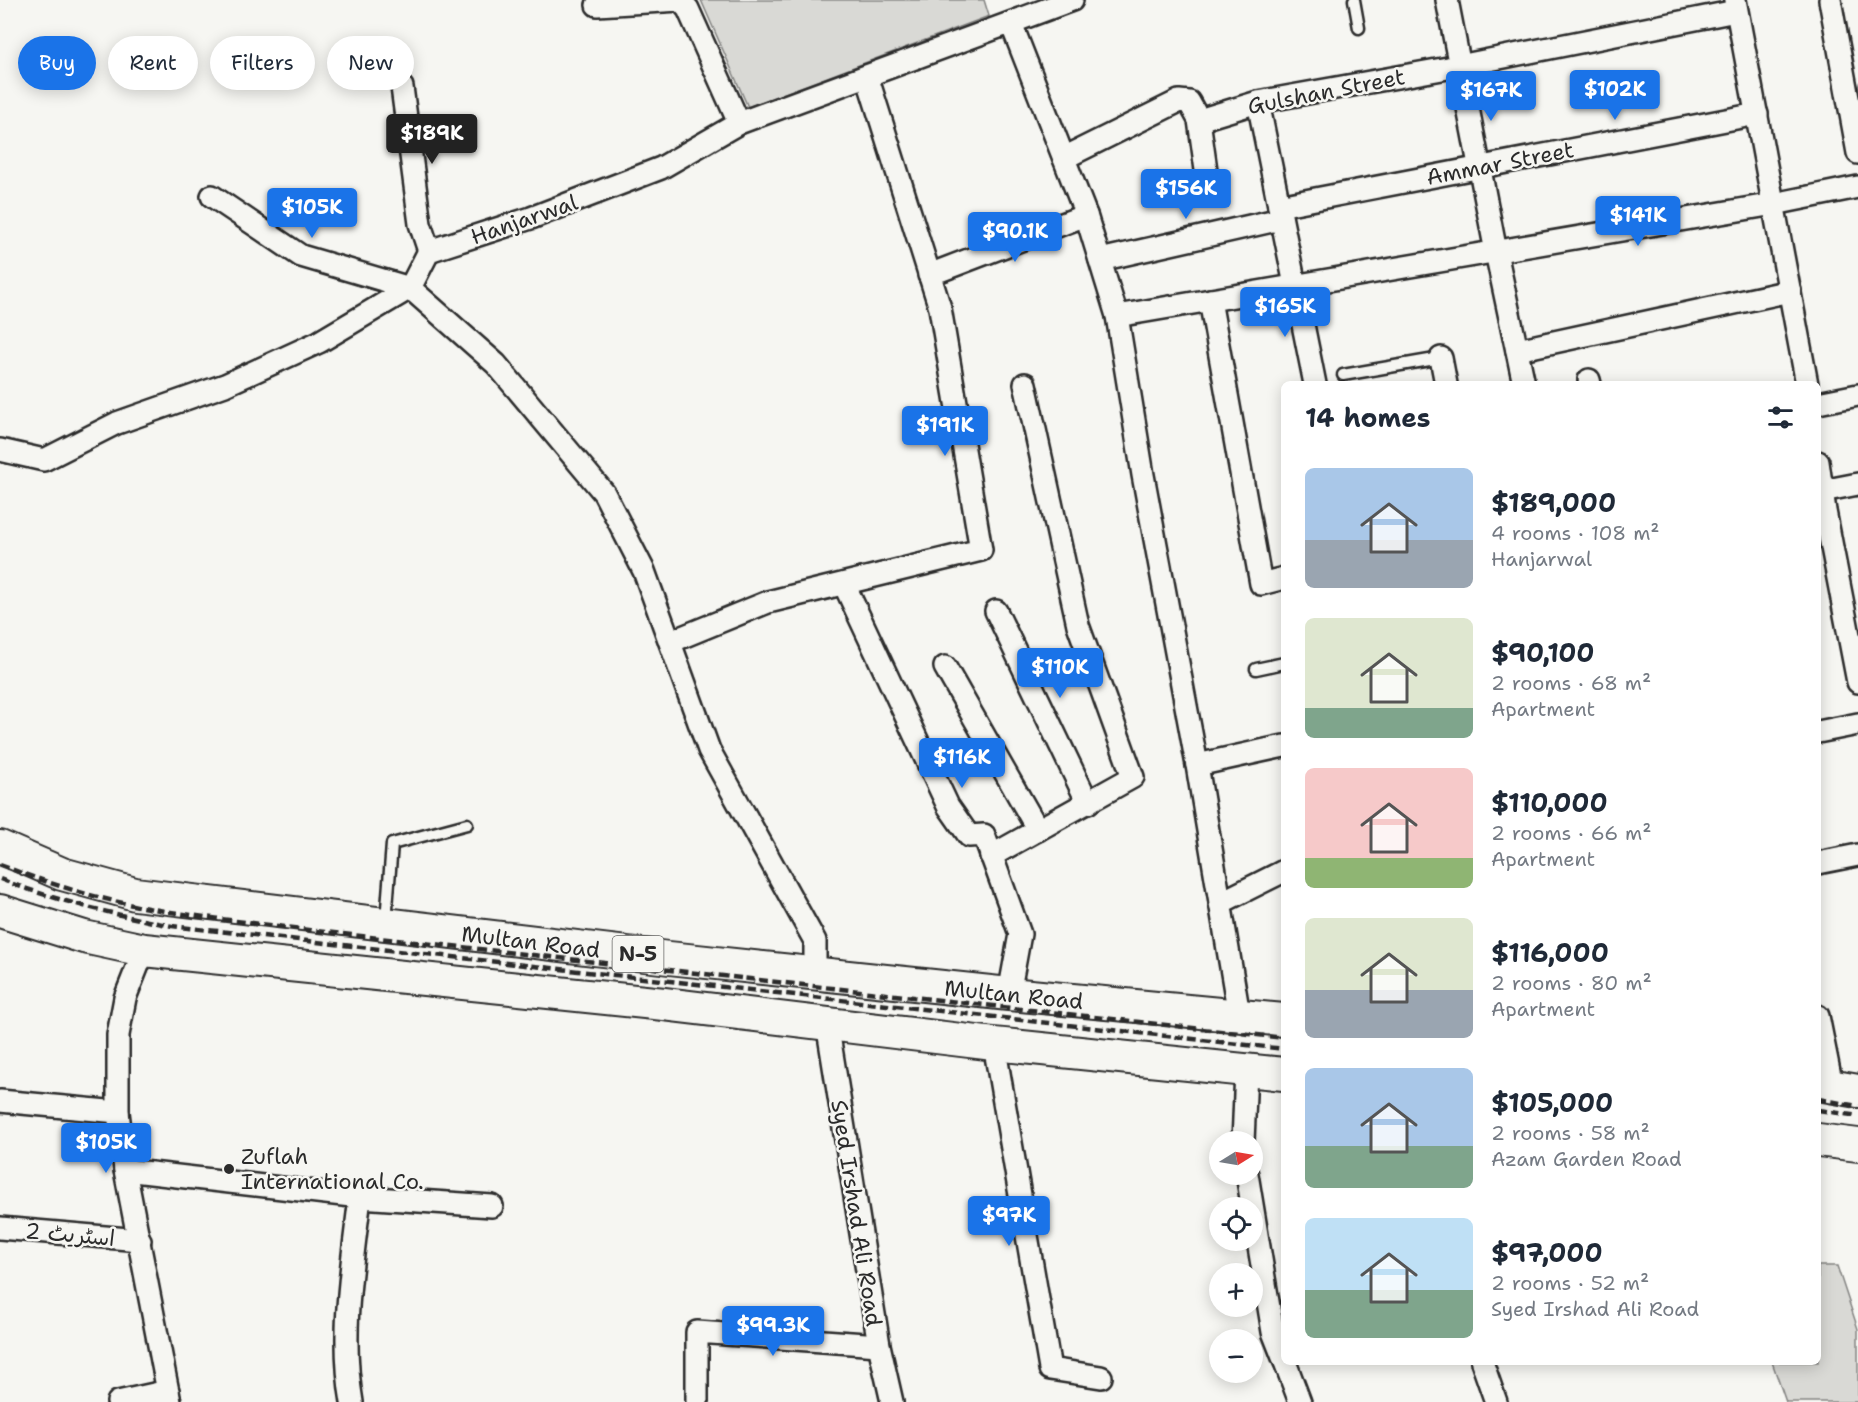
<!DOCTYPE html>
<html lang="en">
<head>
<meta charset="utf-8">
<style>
	:root { --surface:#fff; --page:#f6f6f7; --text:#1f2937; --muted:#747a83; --accent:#1a73e8 }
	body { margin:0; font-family:"Shantell Sans","Playpen Sans Arabic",sans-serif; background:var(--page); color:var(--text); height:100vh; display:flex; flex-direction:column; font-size:22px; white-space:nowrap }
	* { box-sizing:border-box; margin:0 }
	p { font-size:20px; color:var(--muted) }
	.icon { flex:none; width:33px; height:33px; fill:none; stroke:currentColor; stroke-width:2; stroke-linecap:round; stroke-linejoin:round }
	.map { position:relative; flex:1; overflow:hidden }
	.side { position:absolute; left:1281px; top:381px; width:540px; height:984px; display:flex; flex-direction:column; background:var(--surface); border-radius:9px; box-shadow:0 3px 15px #0003 }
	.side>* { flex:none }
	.guide { position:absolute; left:18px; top:36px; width:570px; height:54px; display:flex; gap:12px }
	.needle { width:39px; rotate:79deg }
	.controls { position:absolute; left:1209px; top:1131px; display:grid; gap:12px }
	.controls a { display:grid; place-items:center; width:54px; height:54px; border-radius:50%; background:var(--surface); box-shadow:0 3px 15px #0003; font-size:30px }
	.price { position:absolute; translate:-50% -51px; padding:0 14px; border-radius:6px; background:var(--accent); color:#fff; font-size:20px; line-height:39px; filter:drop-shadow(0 2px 3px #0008) }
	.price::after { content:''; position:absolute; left:50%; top:36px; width:18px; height:14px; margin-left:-9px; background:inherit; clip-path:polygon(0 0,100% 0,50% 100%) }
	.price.current { background:#222; color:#fff }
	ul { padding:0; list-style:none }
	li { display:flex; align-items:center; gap:18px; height:150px; padding:0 24px }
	li span { display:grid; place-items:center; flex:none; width:168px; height:120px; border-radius:9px; color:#555 }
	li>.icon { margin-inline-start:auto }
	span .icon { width:72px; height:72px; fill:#fffc; stroke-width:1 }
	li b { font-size:26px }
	h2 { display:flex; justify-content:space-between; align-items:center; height:72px; padding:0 24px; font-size:26px }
	.pill { padding:0 21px; border-radius:27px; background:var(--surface); box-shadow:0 3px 15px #0003; font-size:21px; line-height:54px }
	.pill.current { background:var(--accent); color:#fff }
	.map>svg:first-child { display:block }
	.green { fill:#d9d9d5; stroke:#828280; stroke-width:1.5 }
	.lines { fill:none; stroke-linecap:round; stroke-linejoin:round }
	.lane-casing { stroke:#2b2b2b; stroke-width:15 }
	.street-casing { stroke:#2b2b2b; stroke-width:26 }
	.primary-casing { stroke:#2b2b2b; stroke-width:36 }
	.lane { stroke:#f6f6f2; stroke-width:10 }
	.street { stroke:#f6f6f2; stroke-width:21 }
	.primary { stroke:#f6f6f2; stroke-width:32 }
	.rail { stroke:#2b2b2b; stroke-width:4.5; stroke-dasharray:9 4.5; stroke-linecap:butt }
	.poi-dot { fill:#2b2b2b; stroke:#f6f6f2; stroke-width:2 }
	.labels { text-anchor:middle; stroke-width:5; stroke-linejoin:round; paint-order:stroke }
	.shield { fill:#f6f6f2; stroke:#686867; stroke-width:1.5 }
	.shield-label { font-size:21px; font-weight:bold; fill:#2b2b2b }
	.street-label { font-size:22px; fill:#2b2b2b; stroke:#f6f6f2 }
	.poi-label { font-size:22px; fill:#2b2b2b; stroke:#f6f6f2; text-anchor:start }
</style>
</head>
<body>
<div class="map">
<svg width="1858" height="1402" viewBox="0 0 1858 1402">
	<rect width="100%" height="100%" fill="#f6f6f2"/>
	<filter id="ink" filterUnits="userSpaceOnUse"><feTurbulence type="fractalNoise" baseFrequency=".0167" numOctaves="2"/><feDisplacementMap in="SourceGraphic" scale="12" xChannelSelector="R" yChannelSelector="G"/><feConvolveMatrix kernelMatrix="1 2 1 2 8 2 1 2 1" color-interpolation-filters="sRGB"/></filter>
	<g filter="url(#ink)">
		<g class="green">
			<polygon points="701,0 984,0 989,16 748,107"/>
			<polygon points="1818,1266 1837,1266 1858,1329 1858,1402 1786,1402 1772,1362 1818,1362"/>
		</g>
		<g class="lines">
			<g class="lane-casing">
				<g id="lane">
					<polyline points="1354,0 1359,28"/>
					<polyline points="1343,375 1441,358"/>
					<polyline points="1256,669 1284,663"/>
					<polyline points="386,921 392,844 467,824"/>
				</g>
			</g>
			<g class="street-casing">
				<g id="street">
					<polyline points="1447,0 1496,252 1524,384"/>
					<polyline points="1735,0 1807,384"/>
					<polyline points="1830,0 1858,153"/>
					<polyline points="597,5 680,0 688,9 739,123"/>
					<polyline points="1011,23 1086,215 1117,316 1143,475 1197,765 1239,1015"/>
					<polyline points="402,87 420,224 429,251"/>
					<polyline points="1258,102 1315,384"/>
					<polyline points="1199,120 1258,102 1459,66 1736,11"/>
					<polyline points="1064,158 1179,101 1189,102 1199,120 1206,170"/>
					<polyline points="212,196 301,256 410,288 496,364 604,493 644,571 709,750 815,941 815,974"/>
					<polyline points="1279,206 1757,114"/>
					<polyline points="1100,260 1281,219"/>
					<polyline points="929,275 1086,215"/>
					<polyline points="1210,300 1261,584 1284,578"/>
					<polyline points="1117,316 1774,204 1858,187"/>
					<polyline points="1517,350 1790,291"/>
					<polyline points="1441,358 1446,384"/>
					<polyline points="1589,380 1590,384"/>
					<polyline points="1818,403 1858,395"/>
					<polyline points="0,450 44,460 117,423 225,385 319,342 410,288 429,251 531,218 661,168 739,123 1072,0"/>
					<polyline points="1818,462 1825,511 1858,682"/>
					<polyline points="1822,491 1858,484"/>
					<polyline points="844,584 948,806 969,836 984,835 1020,934 1009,994"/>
					<polyline points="996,611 1088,803"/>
					<polyline points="670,642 768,602 981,550 940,308 867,76"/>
					<polyline points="945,667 1038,830"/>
					<polyline points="1818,732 1858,724"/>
					<polyline points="1197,765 1284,746"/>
					<polyline points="991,856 1133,777 1078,625 1025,384"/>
					<polyline points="1818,863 1858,855"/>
					<polyline points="1220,903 1284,871"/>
					<polyline points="144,950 125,998 118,1035 118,1112 125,1170 170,1402"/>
					<polyline points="1818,1016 1832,1086"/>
					<polyline points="827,1023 879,1345 892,1402"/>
					<polyline points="994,1044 1050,1369 1101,1377"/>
					<polyline points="0,1101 118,1112"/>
					<polyline points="1243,1142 1246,1070"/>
					<polyline points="125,1170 360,1197 492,1206"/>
					<polyline points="1247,1174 1273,1332 1284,1360"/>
					<polyline points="0,1228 140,1240"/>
					<polyline points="1285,1362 1300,1402"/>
					<polyline points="1482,1362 1496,1402"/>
					<polyline points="118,1402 168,1391"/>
					<path d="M352,1402C340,1334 352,1265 360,1197"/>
					<polyline points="697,1402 697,1332 879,1345"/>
				</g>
			</g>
			<g class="primary-casing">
				<g id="primary">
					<path id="s1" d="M0,847L62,874L135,894L669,958L1009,994L1284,1020"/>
					<polyline points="0,911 84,937 144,950 664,1004 994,1044 1284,1074"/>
					<polyline points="1818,1084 1858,1091"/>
					<polyline points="1818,1140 1858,1145"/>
				</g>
			</g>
			<use href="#lane" class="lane"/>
			<use href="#street" class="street"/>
			<use href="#primary" class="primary"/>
			<g class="rail">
				<path d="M0,865C40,880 81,894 123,903C187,917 252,922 316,931L1284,1038"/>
				<path d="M0,879C56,901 113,914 172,926L1284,1049"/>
				<polyline points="1818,1099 1858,1106"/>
				<polyline points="1818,1110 1858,1116"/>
			</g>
		</g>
	</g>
	<circle class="poi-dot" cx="229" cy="1169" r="6"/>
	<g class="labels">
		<rect class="shield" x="612.5" y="936" width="51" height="36" rx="4.5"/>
		<g class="shield-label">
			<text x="638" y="961">N-5</text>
		</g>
		<g class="street-label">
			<text transform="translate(1326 91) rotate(-11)" y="8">Gulshan Street</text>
			<text transform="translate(1500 163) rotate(-11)" y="8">Ammar Street</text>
			<text transform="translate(524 219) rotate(-19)" y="8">Hanjarwal</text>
			<text dy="8" stroke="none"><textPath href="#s1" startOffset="542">Multan Road</textPath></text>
			<text dy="8" stroke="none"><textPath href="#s1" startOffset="1028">Multan Road</textPath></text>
			<text transform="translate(857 1213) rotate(81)" y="8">Syed Irshad Ali Road</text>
			<text transform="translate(70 1234) rotate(5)" y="8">اسٹریٹ 2</text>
		</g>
		<g class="poi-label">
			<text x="241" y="1164">Zuflah<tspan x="241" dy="25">International Co.</tspan></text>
		</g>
	</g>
</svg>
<div class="controls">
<a><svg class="needle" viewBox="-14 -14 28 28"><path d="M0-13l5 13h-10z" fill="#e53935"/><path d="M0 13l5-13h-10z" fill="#747a83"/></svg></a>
<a><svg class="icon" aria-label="locate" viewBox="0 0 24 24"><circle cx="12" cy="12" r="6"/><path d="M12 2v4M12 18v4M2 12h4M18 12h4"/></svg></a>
<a>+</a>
<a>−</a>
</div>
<b class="price" style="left:1615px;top:121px">$102K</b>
<b class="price" style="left:1491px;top:122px">$167K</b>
<b class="price current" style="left:432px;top:165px">$189K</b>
<b class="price" style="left:1186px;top:220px">$156K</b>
<b class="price" style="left:312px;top:239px">$105K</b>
<b class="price" style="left:1638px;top:247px">$141K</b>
<b class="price" style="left:1015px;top:263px">$90.1K</b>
<b class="price" style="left:1285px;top:338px">$165K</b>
<b class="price" style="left:945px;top:457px">$191K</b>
<b class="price" style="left:1060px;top:699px">$110K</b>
<b class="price" style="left:962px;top:789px">$116K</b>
<b class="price" style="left:106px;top:1174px">$105K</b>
<b class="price" style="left:1009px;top:1247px">$97K</b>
<b class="price" style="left:773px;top:1357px">$99.3K</b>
<div class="guide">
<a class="pill current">Buy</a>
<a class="pill">Rent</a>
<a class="pill">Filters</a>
<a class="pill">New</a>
</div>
<section class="side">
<h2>14 homes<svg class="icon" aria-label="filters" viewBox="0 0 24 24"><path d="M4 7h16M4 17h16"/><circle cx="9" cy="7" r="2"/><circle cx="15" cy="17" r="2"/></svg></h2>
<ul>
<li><span style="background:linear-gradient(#a9c7e8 60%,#9aa5b1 0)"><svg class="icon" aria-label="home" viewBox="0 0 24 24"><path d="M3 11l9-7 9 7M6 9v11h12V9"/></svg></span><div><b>$189,000</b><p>4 rooms · 108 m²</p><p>Hanjarwal</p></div></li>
<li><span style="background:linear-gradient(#dfe7d0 75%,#7fa58c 0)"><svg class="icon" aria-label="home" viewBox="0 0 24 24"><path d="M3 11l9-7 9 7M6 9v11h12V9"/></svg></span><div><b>$90,100</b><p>2 rooms · 68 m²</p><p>Apartment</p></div></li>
<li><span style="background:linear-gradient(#f6c9c9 75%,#8fb573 0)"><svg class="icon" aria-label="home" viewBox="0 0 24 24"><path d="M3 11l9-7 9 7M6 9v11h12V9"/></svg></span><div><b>$110,000</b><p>2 rooms · 66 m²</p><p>Apartment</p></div></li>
<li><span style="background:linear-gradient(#dfe7d0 60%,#9aa5b1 0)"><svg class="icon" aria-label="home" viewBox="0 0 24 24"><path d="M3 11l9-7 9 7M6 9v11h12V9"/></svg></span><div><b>$116,000</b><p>2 rooms · 80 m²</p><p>Apartment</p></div></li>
<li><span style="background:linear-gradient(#a9c7e8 65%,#7fa58c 0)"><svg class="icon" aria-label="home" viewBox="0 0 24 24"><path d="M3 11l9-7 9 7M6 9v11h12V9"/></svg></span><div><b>$105,000</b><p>2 rooms · 58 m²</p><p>Azam Garden Road</p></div></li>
<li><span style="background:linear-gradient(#bfe0f5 60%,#7fa58c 0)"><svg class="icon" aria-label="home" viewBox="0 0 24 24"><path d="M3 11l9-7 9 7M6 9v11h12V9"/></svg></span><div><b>$97,000</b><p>2 rooms · 52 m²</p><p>Syed Irshad Ali Road</p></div></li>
</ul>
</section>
</div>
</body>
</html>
